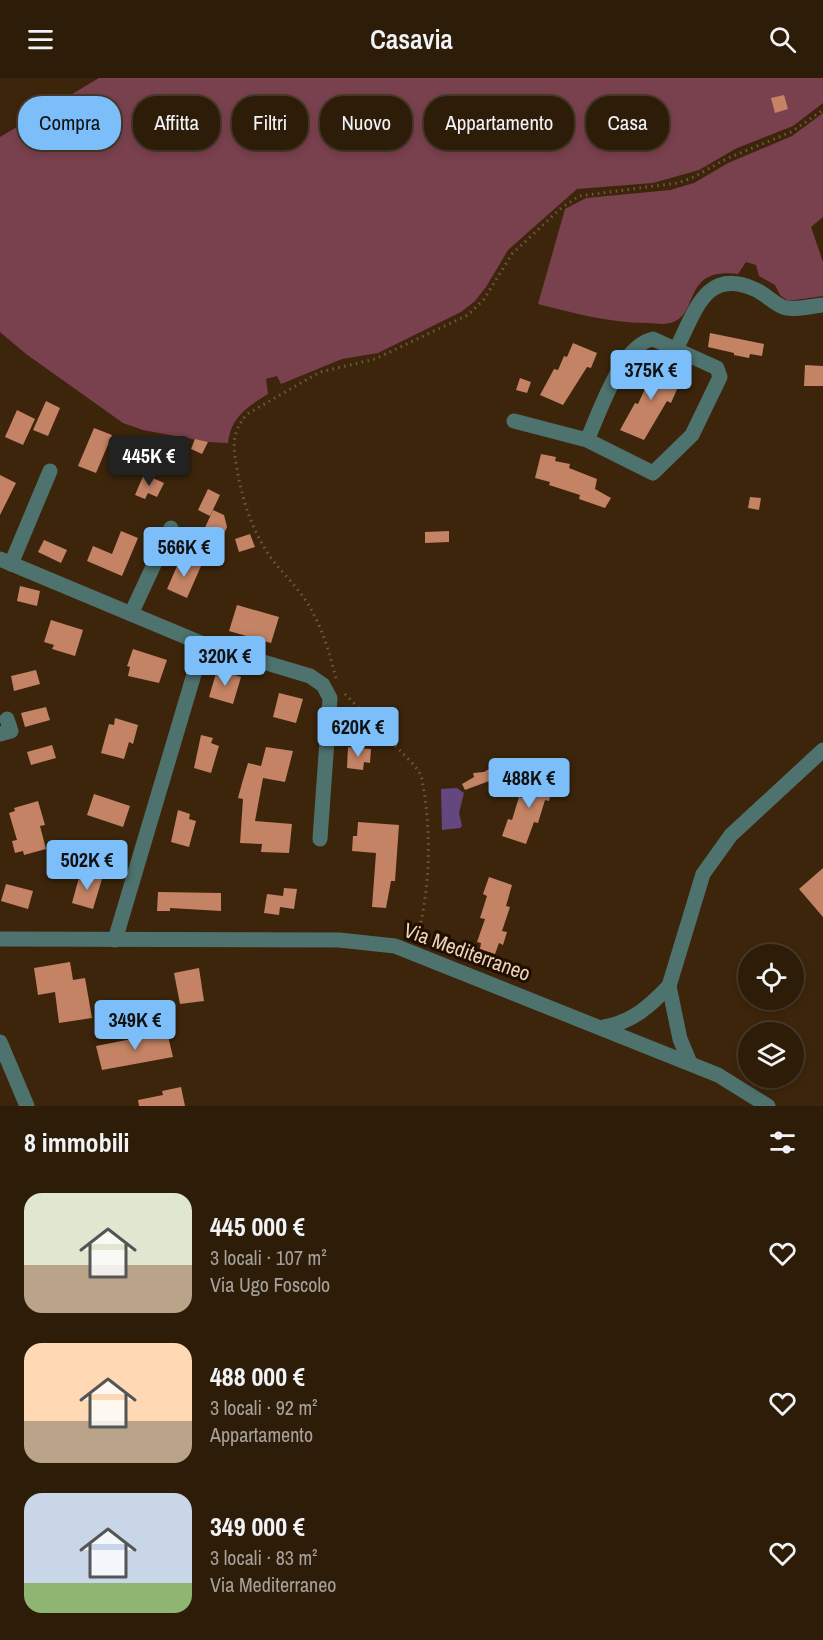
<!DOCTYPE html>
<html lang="it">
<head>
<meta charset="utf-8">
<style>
	:root { --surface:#2d1c08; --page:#392916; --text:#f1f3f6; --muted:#a7a19c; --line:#483a29; --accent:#7cbef9 }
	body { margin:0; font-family:"Archivo Narrow",sans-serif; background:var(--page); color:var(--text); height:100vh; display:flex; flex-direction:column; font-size:22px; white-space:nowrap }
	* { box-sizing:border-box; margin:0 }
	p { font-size:20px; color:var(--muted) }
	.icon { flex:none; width:33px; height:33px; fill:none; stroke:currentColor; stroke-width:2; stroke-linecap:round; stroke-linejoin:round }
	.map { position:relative; height:1028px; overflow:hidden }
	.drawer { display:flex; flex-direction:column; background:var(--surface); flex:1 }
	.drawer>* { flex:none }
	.hud { position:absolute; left:18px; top:18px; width:788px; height:54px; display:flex; gap:12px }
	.tools { position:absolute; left:738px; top:866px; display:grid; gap:12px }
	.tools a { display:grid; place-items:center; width:66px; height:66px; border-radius:50%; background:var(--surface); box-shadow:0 3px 9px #0003,0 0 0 2px var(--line); font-size:30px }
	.price { position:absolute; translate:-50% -51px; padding:0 14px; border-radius:6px; background:var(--accent); color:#111; font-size:20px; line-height:39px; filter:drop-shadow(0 2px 3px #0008) }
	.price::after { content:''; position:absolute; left:50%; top:36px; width:18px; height:14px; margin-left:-9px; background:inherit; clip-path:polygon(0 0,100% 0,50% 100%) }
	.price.selected { background:#222; color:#fff }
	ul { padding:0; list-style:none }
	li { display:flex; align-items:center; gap:18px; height:150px; padding:0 24px }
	li span { display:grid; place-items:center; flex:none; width:168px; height:120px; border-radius:18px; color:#555 }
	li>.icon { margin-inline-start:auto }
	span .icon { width:72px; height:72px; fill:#fffc; stroke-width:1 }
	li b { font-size:26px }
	h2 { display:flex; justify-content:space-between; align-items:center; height:72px; padding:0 24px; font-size:26px }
	.chip { padding:0 21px; border-radius:24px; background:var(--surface); box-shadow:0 3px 9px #0003,0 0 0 2px var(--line); font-size:21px; line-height:54px }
	.chip.selected { background:var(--accent); color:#111 }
	header { display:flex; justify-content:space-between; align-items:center; height:78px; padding:0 24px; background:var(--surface); font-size:27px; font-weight:600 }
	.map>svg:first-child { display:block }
	.green { fill:#79404d }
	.water { fill:#63477e }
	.building { fill:#c48364 }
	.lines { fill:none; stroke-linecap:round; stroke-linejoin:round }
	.path { stroke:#71593f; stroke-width:3; stroke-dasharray:1.5 4.5; stroke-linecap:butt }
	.minor { stroke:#4e726e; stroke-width:15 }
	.labels { text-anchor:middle; stroke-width:6; stroke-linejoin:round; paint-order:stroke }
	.street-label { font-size:21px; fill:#ebd2b9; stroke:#200f00 }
</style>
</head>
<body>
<header><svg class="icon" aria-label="menu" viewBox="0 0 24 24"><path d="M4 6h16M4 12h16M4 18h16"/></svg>Casavia<svg class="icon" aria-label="search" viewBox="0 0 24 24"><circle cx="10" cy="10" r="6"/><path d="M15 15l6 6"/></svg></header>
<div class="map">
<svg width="823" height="1028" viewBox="0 0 823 1028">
	<rect width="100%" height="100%" fill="#3c250b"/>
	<g class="green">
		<path d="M99,0H823V25L793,48L737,70L699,92L653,105L577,111L508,172L486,209L475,223L461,234L378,275L342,281L281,306L277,298L266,301L268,316C247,329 231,339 228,365L208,364L143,352L123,345L26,276L0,254V59Z"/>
		<path d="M823,35V139L811,149L823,184V218L788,223L780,217L775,207L759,198L756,187L746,184L738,196C680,189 701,238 670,245C663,247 654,245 647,245C609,245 574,235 538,226L565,131L586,120L670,112L694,105L728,85L792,58Z"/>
	</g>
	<polygon class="water" points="457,710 464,715 459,735 462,748 460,750 442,752 441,711"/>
	<g class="building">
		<polygon points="784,17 788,31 775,35 771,20"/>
		<polygon points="710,255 764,266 762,278 750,276 749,280 734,277 734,275 708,269"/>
		<polygon points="573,265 597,275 591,290 587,289 563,327 540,317 554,291 558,292 564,278 567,279"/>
		<polygon points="656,279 675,287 667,305 678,309 671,325 667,323 644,362 620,352 635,325 638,326 654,291 651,290"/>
		<polygon points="805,287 823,288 823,308 804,308"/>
		<polygon points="520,300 531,304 527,315 516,312"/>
		<polygon points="46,323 60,330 48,358 33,352"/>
		<polygon points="17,332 35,341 23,367 5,359"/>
		<polygon points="94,350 112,357 96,395 78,388"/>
		<polygon points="195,361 208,364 202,376 191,371"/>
		<polygon points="541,376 556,379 555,383 570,386 569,390 597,401 595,411 611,420 605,430 579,421 580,417 549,407 550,404 535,400"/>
		<polygon points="144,396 164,405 157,419 148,415 145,421 135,417"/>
		<polygon points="0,397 16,405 0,437"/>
		<polygon points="208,411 220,417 210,438 198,432"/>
		<polygon points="750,419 761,420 759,432 748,430"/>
		<polygon points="213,432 224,437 227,449 221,462 203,454"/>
		<polygon points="121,453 138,460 122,498 87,483 93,468 112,476"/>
		<polygon points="449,453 449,464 425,465 425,454"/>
		<polygon points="250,456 255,469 239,474 235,461"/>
		<polygon points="44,462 67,472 61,485 38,474"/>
		<polygon points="181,479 201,488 187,520 167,511"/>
		<polygon points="20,508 40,513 37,528 17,523"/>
		<polygon points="237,527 279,539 271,565 229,553"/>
		<polygon points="51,542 83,552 75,578 52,571 54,567 44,564"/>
		<polygon points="133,571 167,582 159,605 128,598 130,589 127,588"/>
		<polygon points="36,592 40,606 14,613 11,598"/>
		<polygon points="217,592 241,599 233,626 209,619"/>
		<polygon points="279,615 303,621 296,645 273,639"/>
		<polygon points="46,629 50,642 25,649 21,635"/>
		<polygon points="115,640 138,647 133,666 129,664 124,681 101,675 109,646 114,647"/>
		<polygon points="201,657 213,660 211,665 219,668 211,695 194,690"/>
		<polygon points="52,667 56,680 31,687 27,674"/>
		<polygon points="266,669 293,673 285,704 263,700 255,743 292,746 289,775 261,774 262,766 240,765 243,721 238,720 242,705 248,685 261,688"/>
		<polygon points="348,669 371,671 370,685 364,684 363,692 347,690"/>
		<polygon points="501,684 503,691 510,691 511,695 465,712 462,706 474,699 473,695 484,694"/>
		<polygon points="536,695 551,699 548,710 552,711 549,723 545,722 538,745 534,744 526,766 502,758 508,741 512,742 519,719 523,720 530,699 534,700"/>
		<polygon points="94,716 130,728 123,749 87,737"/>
		<polygon points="38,723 45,747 40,748 46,771 24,777 23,773 15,775 12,763 17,762 9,735 15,733 14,730"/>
		<polygon points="178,732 190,736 189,741 196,743 189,769 171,764"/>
		<polygon points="358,744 399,747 395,803 391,803 386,830 372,829 376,775 352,773 353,758 357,758"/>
		<polygon points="823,790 823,839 799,811"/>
		<polygon points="80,796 102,801 93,831 72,825"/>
		<polygon points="489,799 512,807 506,828 510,829 502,853 507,854 503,867 499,865 495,876 480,871 481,865 477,864 485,841 480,840 487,818 483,816"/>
		<polygon points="6,806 33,813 28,831 1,823"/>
		<polygon points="284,810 297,811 294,831 280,829 279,837 264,835 267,816 283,818"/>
		<polygon points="158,814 221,815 221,833 170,830 170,833 157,833"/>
		<polygon points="70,884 73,902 85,900 92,940 59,945 55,914 38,917 34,890"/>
		<polygon points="199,890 204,923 180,926 174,895"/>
		<polygon points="167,954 173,979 102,992 96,968"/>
		<polygon points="181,1009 185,1028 139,1028 138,1022 163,1017 162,1013"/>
	</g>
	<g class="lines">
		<g class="path">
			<path d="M336,600C330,578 324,555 313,535C304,516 287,500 274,484C253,456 243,425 237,391C233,368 231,355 247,336L320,294L375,281L468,237L484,221L512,176L560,131L579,118L678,105L694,99L726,81L791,54L823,32"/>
			<path d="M345,616L415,688L421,697C432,748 431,813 416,863"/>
		</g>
		<g class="minor">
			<path d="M676,271C695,235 705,189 754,211C765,215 776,228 786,230C796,232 812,228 823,227"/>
			<path d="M514,343L587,362L653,395L692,357L720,299L717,290L653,261C621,267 600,334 587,362"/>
			<polyline points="0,481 203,566"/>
			<polyline points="11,486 50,393"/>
			<polyline points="131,536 171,450"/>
			<polyline points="0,656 11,653 7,641"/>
			<polyline points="0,861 339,862 395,868 718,997 768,1028"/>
			<polyline points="115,862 203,566 310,598 323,607 330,620 320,761"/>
			<path d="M604,949C632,944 649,929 669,908"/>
			<polyline points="0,964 27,1028"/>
			<polyline points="690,985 680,961 669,908 703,796 731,757 823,672"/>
		</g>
	</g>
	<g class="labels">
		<g class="street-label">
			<text transform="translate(467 874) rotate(20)" y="7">Via Mediterraneo</text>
		</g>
	</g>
</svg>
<div class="tools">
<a><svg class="icon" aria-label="locate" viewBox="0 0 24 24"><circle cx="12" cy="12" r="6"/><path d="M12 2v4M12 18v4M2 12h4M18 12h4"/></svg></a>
<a><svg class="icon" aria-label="layers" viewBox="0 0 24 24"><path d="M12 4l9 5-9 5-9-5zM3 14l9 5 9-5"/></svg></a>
</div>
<b class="price" style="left:651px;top:323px">375K €</b>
<b class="price selected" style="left:149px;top:409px">445K €</b>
<b class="price" style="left:184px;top:500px">566K €</b>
<b class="price" style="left:225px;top:609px">320K €</b>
<b class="price" style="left:358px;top:680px">620K €</b>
<b class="price" style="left:529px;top:731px">488K €</b>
<b class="price" style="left:87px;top:813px">502K €</b>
<b class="price" style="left:135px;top:973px">349K €</b>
<div class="hud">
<a class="chip selected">Compra</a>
<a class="chip">Affitta</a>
<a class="chip">Filtri</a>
<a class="chip">Nuovo</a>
<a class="chip">Appartamento</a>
<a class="chip">Casa</a>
</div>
</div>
<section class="drawer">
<h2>8 immobili<svg class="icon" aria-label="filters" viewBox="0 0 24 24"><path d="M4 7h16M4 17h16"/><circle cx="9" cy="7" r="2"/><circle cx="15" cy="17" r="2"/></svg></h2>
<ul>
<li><span style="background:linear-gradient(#dfe7d0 60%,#b9a48a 0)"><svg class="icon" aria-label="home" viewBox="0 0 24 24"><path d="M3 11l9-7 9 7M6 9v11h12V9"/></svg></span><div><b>445 000 €</b><p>3 locali · 107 m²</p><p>Via Ugo Foscolo</p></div><svg class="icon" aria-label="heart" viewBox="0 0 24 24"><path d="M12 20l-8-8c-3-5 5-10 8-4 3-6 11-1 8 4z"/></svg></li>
<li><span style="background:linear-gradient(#ffd9b3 65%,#b9a48a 0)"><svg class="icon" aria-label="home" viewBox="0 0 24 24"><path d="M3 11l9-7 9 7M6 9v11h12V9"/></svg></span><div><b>488 000 €</b><p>3 locali · 92 m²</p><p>Appartamento</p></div><svg class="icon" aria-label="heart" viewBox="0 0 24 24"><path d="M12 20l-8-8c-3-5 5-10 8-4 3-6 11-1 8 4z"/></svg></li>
<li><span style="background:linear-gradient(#c9d6e8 75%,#8fb573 0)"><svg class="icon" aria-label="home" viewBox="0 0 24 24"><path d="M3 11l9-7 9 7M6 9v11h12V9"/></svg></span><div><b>349 000 €</b><p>3 locali · 83 m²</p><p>Via Mediterraneo</p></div><svg class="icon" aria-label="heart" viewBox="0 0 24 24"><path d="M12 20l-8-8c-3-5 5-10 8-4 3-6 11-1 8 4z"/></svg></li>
</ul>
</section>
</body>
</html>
